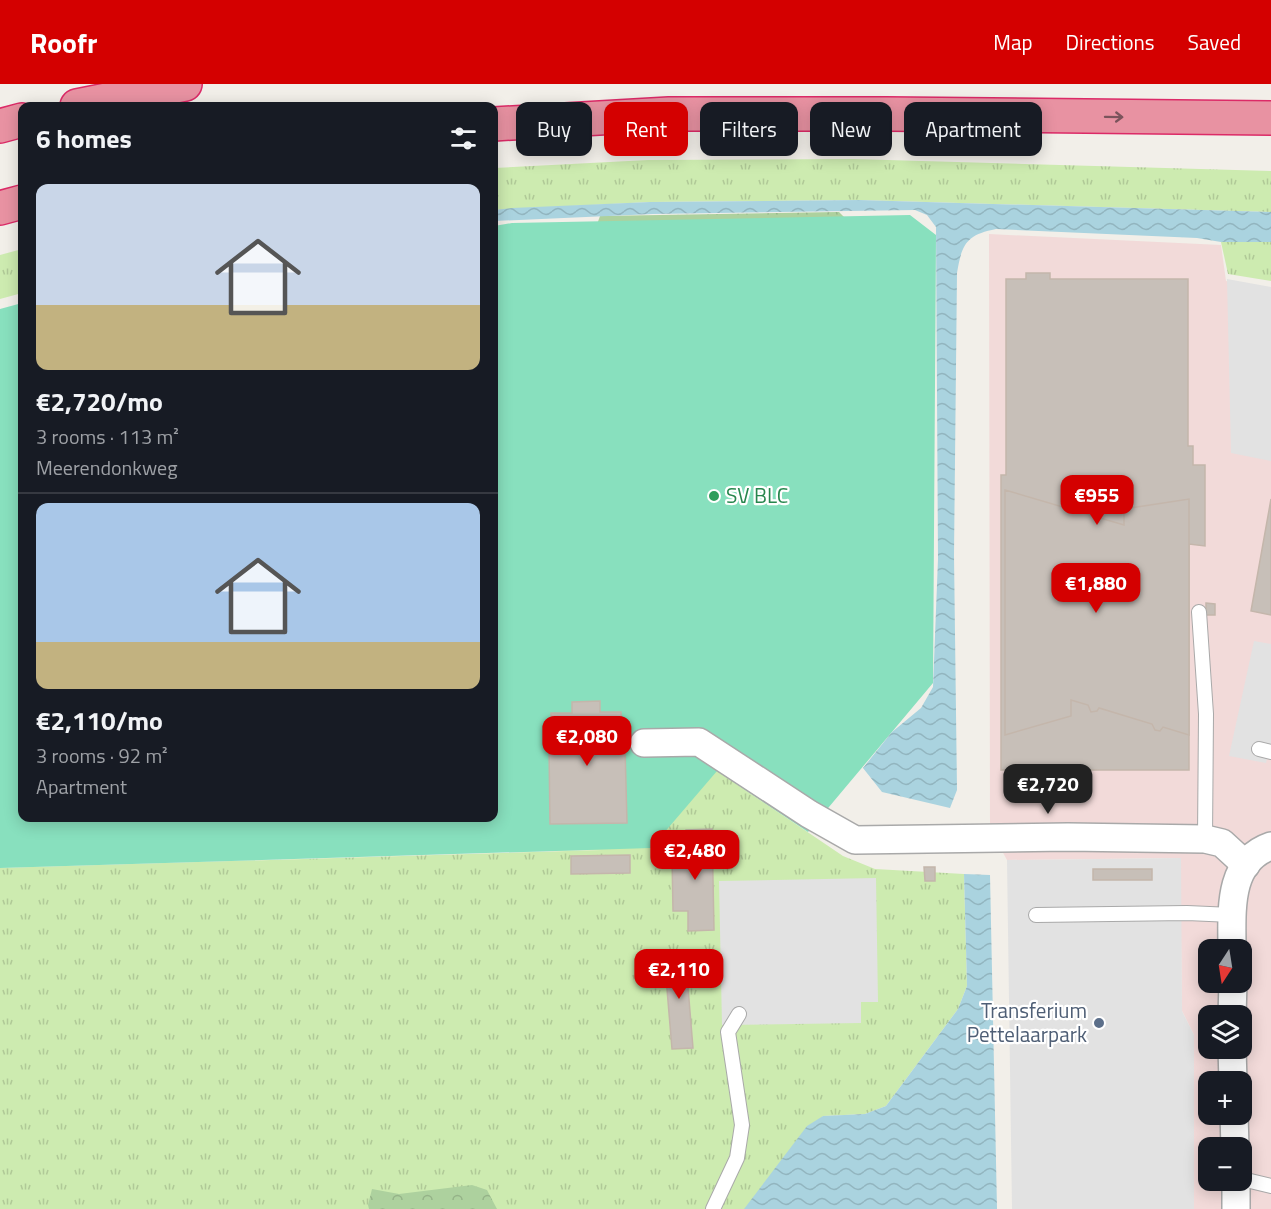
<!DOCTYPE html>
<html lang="en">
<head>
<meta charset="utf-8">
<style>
	:root { --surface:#171b24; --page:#20242c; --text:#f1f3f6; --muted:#9ea1a6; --line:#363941; --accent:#d40000 }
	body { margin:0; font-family:"Titillium Web",sans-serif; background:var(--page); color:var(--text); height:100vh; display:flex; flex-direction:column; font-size:22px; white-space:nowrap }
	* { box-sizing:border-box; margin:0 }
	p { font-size:20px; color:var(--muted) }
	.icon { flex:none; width:33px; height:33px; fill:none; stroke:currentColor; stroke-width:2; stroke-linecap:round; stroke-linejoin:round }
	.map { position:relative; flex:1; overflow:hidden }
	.drawer { position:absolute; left:18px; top:18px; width:480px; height:720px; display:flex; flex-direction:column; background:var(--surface); border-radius:12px; box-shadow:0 3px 15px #0003 }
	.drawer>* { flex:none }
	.hud { position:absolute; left:516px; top:18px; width:570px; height:54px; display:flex; gap:12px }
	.needle { width:39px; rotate:192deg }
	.controls { position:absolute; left:1198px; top:855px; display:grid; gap:12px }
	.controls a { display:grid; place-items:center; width:54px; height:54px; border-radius:12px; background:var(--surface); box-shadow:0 3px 15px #0003; font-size:30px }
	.price { position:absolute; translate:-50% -51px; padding:0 14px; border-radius:12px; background:var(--accent); color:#fff; font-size:20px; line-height:39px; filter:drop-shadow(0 2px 3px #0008) }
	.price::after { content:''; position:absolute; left:50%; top:36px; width:18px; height:14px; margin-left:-9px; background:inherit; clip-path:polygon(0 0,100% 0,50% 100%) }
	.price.active { background:#222; color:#fff }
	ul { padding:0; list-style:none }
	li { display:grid; align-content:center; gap:12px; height:318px; padding:0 18px }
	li+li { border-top:2px solid var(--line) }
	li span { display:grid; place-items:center; height:186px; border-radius:12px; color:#555 }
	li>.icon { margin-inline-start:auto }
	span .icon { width:108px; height:108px; fill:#fffc; stroke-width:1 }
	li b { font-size:26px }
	h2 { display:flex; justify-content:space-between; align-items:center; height:72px; padding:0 18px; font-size:26px }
	.chip { padding:0 21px; border-radius:12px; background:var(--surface); box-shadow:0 3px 15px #0003; font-size:21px; line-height:54px }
	.chip.active { background:var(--accent); color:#fff }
	header { display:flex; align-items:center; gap:36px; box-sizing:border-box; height:84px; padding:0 30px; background:var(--accent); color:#fff }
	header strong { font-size:28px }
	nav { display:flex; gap:33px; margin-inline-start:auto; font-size:21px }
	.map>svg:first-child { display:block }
	.commercial { fill:#f2dad9; fill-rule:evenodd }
	.grass { fill:url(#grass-tufts) }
	.forest { fill:url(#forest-crowns) }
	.pitch { fill:#88e0be }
	.parking { fill:#e2e2e2 }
	.water { fill:url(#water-waves) }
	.building { fill:#c7bfb8; stroke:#c4b6ab; stroke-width:1.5 }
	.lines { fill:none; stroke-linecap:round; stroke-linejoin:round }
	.service-casing { stroke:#a9a9a9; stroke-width:16 }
	.minor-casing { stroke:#a9a9a9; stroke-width:30 }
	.motorway-casing { stroke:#dc2a67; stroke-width:36 }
	.service { stroke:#fff; stroke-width:14 }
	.minor { stroke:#fff; stroke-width:27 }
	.motorway { stroke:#e892a2; stroke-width:33 }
	.oneway { stroke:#7b545c }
	.leisure-dot { fill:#2e9e5b; stroke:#fff; stroke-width:2 }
	.service-dot { fill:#5c6f8a; stroke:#fff; stroke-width:2 }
	.labels { text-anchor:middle; stroke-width:4.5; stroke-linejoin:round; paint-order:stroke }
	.leisure-label { font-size:21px; fill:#27864d; stroke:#fff; text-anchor:start }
	.service-label { font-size:21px; fill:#4e5e75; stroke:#fff; text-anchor:end }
</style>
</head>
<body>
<header>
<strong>Roofr</strong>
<nav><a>Map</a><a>Directions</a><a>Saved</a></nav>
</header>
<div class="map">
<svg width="1271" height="1125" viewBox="0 0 1271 1125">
	<defs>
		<pattern id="grass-tufts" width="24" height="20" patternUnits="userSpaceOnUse" patternTransform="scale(1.5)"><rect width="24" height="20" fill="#cdebb0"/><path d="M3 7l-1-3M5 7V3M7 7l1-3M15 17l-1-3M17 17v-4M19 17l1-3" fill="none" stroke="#b0c997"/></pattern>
		<pattern id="forest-crowns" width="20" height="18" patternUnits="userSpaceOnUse" patternTransform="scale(1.5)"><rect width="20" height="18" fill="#add19e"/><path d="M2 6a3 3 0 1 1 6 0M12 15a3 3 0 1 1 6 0" fill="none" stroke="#95b388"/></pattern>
		<pattern id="water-waves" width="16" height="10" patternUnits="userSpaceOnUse" patternTransform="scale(1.5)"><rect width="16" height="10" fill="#aad3df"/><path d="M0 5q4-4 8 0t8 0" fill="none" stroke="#92b5bf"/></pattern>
	</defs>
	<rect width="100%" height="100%" fill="#f2efe9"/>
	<path class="commercial" d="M989,150L1221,161L1226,197L1271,205V1125H1194V951L1182,927L1180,774L1007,776L990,745ZM1209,866H1242V898H1209ZM1209,932H1242V964H1209ZM1209,998H1242V1030H1209ZM1209,1064H1242V1096H1209Z"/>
	<g class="grass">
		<polygon points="853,75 1271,87 1271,128 859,116 650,118 494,126 494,84 648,76"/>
		<polygon points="1221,158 1271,158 1271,197 1228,190"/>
		<polygon points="22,165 22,209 0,215 0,171"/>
		<polygon points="0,265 22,734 494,734 717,687 843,772 875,785 964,790 967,902 958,925 886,1022 865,1030 823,1032 747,1125 0,1125 0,784 602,766 0,777"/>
	</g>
	<g class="forest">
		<polygon points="839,128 853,142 594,149 600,132"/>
		<polygon points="472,1101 487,1106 497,1125 369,1125 368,1121 372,1105 399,1110"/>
	</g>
	<polygon class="pitch" points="910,131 936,151 933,599 808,748 717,687 651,764 0,784 0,225 22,219 22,734 494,734 494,142 512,139"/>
	<g class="parking">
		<polygon points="1227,195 1271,203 1271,377 1231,369"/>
		<polygon points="1254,557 1271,560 1271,659 1266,679 1229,672"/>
		<polygon points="1181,774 1182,927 1194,951 1194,1125 1012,1125 1007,776"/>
		<polygon points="876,794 878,918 861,918 861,939 722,941 719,797"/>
	</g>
	<g class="water">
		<path d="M859,116L1271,128V158H1221L1197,154L996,145C966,151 962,160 957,189L954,471L957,706L950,724L882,708L863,684L892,648L921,624L933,603L938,475L936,143L927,131L915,126L653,130L494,137V126L512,124L650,118Z"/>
		<polygon points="964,790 990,791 997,1125 744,1125 807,1042 823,1032 865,1030 886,1022 958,925 967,902"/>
	</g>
	<g class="building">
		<polygon points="1026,189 1050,189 1050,195 1188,195 1188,362 1193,362 1193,381 1205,381 1205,462 1189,460 1189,686 1001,686 1001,391 1006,391 1006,195 1026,195"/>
		<polygon points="1005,406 1124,441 1124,425 1189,415 1189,651 1163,643 1160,647 1155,646 1152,640 1099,624 1097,627 1091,628 1088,621 1071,616 1071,632 1005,651"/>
		<polygon points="1271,415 1271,531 1251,527"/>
		<polygon points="1206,519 1215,520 1215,531 1206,531"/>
		<polygon points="600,617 600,628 621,628 622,663 625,663 627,739 550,740 549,664 551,664 551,629 572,629 572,618"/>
		<polygon points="712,745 714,846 688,847 688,827 673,827 672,773 687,772 686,746"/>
		<polygon points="630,771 630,789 571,790 571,772"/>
		<polygon points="924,783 935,783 935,797 925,797"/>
		<rect x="1093" y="785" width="59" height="11"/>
		<polygon points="685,867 693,964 672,965 664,869"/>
	</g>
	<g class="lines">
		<g class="service-casing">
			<g id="service">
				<polyline points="1199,528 1206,630 1205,755"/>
				<polyline points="1259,665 1271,668"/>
				<polyline points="1036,831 1187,829 1232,831"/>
				<polyline points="1242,1095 1271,1102"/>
				<polyline points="713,1125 737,1074 742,1041 728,948 739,930"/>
			</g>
		</g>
		<g class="minor-casing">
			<g id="minor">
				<polyline points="644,659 699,658 809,730 855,756 1068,753 1205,755 1222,759 1246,781"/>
				<path d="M1232,866C1232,828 1227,777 1271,762"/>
				<polyline points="1232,932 1233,898"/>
				<polyline points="1232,964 1233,998"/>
				<polyline points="1234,1030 1235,1064"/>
				<polyline points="1236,1125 1236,1096"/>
			</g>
		</g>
		<g class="motorway-casing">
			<g id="motorway">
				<polyline points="77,22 185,0"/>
				<polyline points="494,40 669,30 887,30 1271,34"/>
				<polyline points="0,42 22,36"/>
				<polyline points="0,124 22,118"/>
			</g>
		</g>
		<use href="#service" class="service"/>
		<use href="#minor" class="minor"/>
		<use href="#motorway" class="motorway"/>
	</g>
	<defs><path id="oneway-shaft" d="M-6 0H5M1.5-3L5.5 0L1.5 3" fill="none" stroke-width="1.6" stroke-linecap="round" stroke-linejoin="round" transform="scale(1.5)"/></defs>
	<use class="oneway" href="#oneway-shaft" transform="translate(1114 33) rotate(1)"/>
	<circle class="leisure-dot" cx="714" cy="412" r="6"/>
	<circle class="service-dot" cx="1099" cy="939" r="6"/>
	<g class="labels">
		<g class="leisure-label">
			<text x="726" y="419">SV BLC</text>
		</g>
		<g class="service-label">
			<text x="1087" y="934">Transferium<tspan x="1087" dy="24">Pettelaarpark</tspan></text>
		</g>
	</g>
</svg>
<div class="controls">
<a><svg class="needle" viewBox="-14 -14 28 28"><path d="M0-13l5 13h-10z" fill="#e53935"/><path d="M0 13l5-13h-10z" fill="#9ea1a6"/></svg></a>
<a><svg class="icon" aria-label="layers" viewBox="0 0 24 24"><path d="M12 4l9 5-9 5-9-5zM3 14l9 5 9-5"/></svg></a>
<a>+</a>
<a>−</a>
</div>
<b class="price" style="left:1097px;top:442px">€955</b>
<b class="price" style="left:1096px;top:530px">€1,880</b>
<b class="price" style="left:587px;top:683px">€2,080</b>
<b class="price active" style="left:1048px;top:731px">€2,720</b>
<b class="price" style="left:695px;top:797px">€2,480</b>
<b class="price" style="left:679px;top:916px">€2,110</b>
<div class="hud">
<a class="chip">Buy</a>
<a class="chip active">Rent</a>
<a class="chip">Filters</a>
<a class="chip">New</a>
<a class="chip">Apartment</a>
</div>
<section class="drawer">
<h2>6 homes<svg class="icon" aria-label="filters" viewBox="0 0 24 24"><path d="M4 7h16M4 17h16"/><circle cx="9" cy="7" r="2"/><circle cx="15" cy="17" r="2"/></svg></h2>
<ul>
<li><span style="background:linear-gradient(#c9d6e8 65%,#c2b280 0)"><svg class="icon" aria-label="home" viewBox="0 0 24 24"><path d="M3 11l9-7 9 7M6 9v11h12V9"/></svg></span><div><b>€2,720/mo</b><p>3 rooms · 113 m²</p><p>Meerendonkweg</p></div></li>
<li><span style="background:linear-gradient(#a9c7e8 75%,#c2b280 0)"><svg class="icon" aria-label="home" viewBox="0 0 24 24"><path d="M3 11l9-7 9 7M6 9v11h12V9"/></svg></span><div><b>€2,110/mo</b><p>3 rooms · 92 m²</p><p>Apartment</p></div></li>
</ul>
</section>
</div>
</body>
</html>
